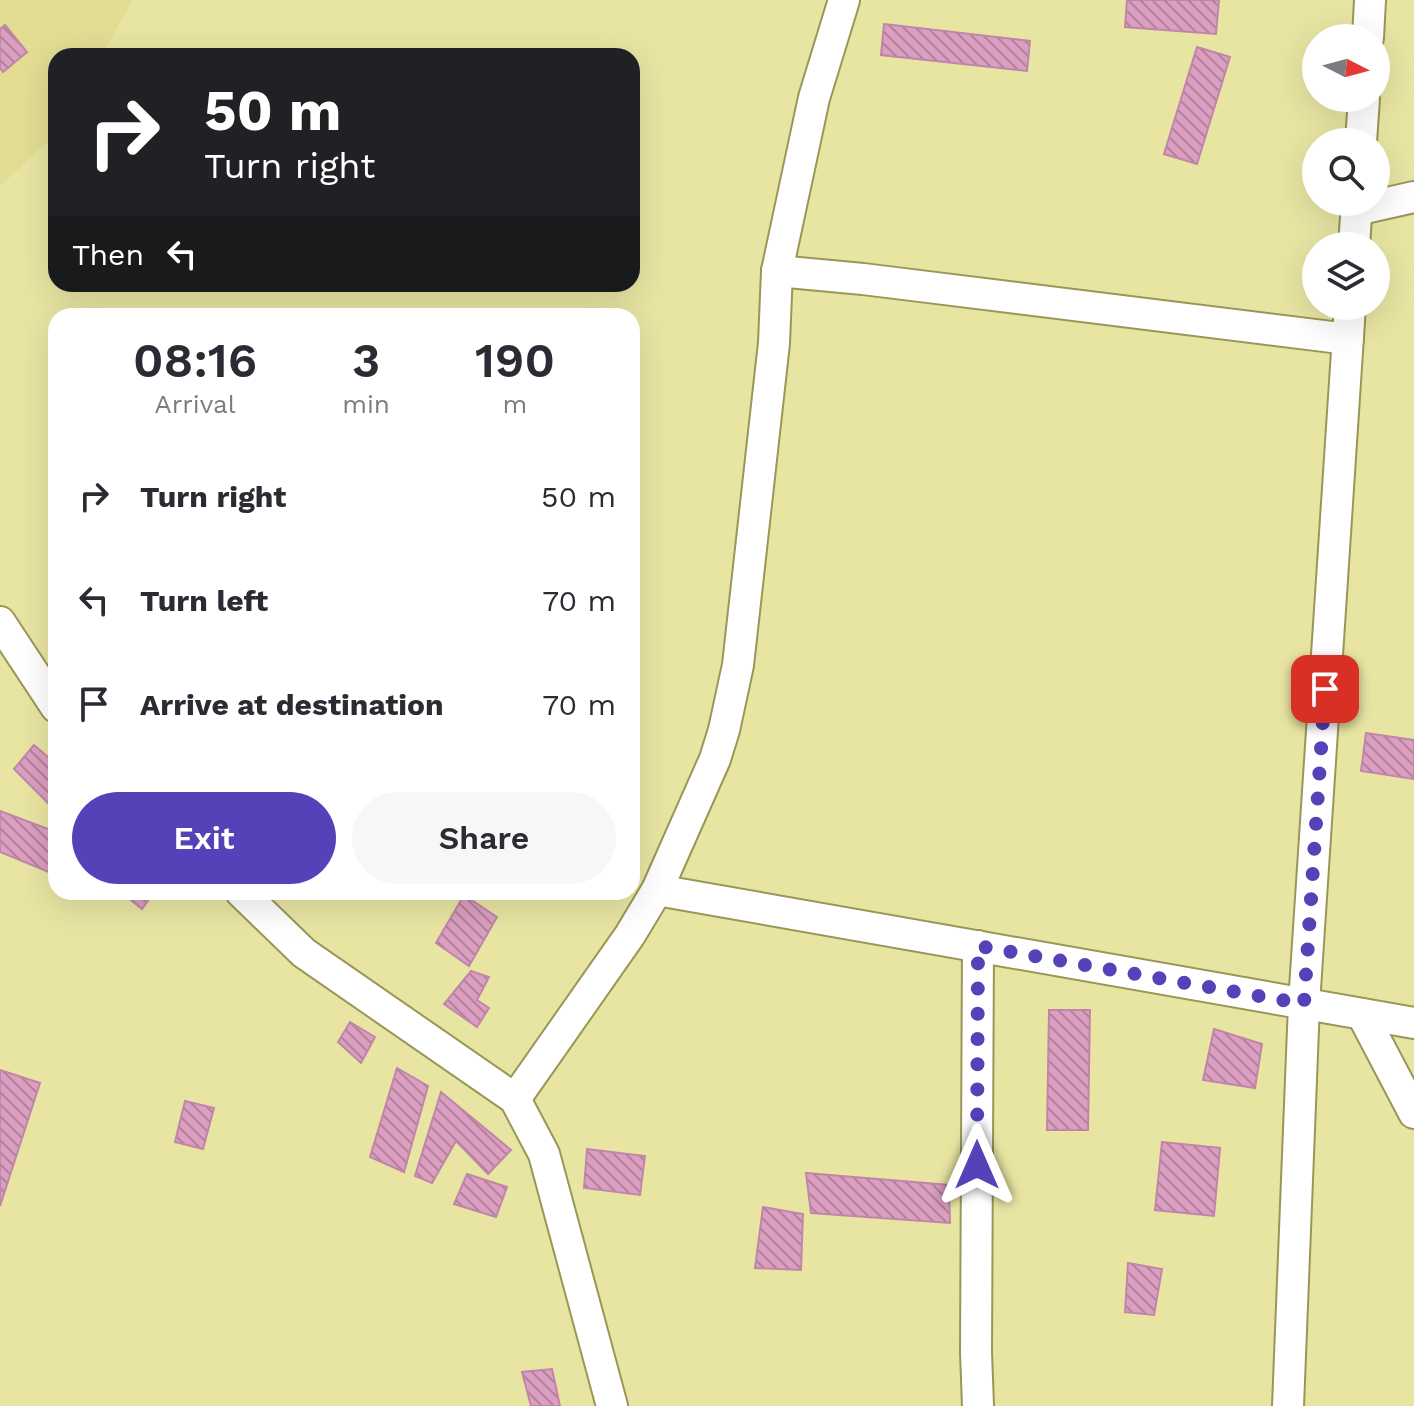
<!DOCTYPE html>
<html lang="en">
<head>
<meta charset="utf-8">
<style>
  body { margin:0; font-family:"Work Sans",sans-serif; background:#f7f7f7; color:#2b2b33; height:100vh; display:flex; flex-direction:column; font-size:30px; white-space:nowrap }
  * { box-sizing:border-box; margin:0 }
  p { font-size:26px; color:#7c7c81 }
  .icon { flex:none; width:44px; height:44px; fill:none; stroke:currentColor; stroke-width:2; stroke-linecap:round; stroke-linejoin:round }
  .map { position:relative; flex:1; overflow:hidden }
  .side { position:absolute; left:48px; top:308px; width:592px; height:592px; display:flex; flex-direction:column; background:#fff; border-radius:24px; box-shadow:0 8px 32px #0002 }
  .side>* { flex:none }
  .top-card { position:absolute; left:48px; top:48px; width:592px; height:244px; border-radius:24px; box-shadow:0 8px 32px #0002; background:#202124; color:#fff; overflow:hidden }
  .needle { width:52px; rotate:96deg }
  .tools { position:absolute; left:1302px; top:24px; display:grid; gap:16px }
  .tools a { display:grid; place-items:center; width:88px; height:88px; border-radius:50%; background:#fff; box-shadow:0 8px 32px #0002; font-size:40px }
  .pin { position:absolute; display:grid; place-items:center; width:68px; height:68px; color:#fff; margin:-34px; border-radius:16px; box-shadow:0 4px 12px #0006 }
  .me { position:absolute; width:88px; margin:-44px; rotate:0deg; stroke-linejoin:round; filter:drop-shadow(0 0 6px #0008) }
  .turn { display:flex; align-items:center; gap:28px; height:168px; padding:0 24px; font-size:36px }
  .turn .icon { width:104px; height:104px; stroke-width:2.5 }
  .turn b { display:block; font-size:56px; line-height:68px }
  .then { display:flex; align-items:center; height:76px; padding:0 24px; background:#0003; gap:16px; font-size:30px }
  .eta { display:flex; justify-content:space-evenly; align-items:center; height:136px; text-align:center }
  .eta b { font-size:48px; font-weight:600; line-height:56px }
  .action { display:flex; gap:16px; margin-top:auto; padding:16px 24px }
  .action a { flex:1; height:92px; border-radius:48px; background:#5641b9; color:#fff; font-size:32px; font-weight:600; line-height:92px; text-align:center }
  .action a+a { background:#f7f7f7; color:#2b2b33 }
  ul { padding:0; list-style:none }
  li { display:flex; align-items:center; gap:24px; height:104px; padding:0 24px }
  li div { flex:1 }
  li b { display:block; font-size:30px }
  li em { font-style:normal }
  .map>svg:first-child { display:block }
</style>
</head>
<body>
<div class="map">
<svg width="1414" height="1406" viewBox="0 0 1414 1406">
  <defs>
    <pattern id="building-back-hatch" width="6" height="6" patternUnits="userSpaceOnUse" patternTransform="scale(2)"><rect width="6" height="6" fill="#dc9fc1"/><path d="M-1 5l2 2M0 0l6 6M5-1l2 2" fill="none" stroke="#b2819b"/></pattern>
  </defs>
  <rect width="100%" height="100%" fill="#e8e5a3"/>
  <polygon fill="#e2dd93" points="0,0 133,0 101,56 56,56 56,134 0,186"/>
  <g fill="url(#building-back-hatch)" stroke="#c186a7" stroke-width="2">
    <polygon points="1127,0 1219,0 1216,34 1125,27"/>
    <polygon points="884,24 1030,41 1027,71 881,55"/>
    <polygon points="5,25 27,52 3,72 0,68 0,29"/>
    <polygon points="1197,47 1230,57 1197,164 1164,154"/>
    <polygon points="1366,733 1414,740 1414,779 1361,771"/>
    <polygon points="34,745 56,764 56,811 14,769"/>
    <polygon points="0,811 56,832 56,875 0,852"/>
    <polygon points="121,892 154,892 142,909"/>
    <polygon points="464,895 497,917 469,966 436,943"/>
    <polygon points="471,971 489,977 477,1000 489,1008 477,1027 444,1004"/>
    <polygon points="1049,1010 1090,1010 1088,1130 1047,1130"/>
    <polygon points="350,1022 375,1037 361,1063 338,1042"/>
    <polygon points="1214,1029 1262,1044 1255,1088 1203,1080"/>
    <polygon points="397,1068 428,1086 404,1172 370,1157"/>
    <polygon points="0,1070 40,1083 0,1206"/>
    <polygon points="441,1092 511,1150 488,1174 456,1141 432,1183 415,1176"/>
    <polygon points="185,1101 214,1108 203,1149 175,1142"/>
    <polygon points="1162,1142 1220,1148 1214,1216 1155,1210"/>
    <polygon points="587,1149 645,1156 640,1195 584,1188"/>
    <polygon points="806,1173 949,1185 950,1223 811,1213"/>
    <polygon points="467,1174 507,1187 496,1217 454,1204"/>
    <polygon points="763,1207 803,1214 801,1270 755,1268"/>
    <polygon points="1128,1263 1162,1269 1154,1315 1125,1312"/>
    <polygon points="552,1369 560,1406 531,1406 522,1372"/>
  </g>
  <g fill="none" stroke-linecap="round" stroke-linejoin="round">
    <g stroke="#9a9657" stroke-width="34">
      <g id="street">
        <polyline points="1368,38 1370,0"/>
        <polyline points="1361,142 1364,98"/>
        <polyline points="1356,210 1414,197"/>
        <polyline points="1354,246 1357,202"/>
        <polyline points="777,271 863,279 1348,339"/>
        <polyline points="0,622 56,707"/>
        <polyline points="657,890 1414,1023"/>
        <polyline points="241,892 304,953 515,1099 544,1154 612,1406"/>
        <polyline points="978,946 976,1352 978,1406"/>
        <polyline points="1362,1014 1414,1113"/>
        <polyline points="515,1099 630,935 657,890 715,759 724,730 738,665 774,343 777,271 814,98 844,0"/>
        <polyline points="1288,1406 1304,1004 1350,306"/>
      </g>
    </g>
    <use href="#street" stroke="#fff" stroke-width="30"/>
  </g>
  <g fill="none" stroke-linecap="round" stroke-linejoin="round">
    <polyline stroke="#5641b9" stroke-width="14" stroke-dasharray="0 25.2" points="977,1165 978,946 1304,1004 1325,689"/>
  </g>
</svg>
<div class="tools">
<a><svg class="needle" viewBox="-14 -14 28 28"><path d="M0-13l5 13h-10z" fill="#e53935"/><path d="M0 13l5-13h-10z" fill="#7c7c81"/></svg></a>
<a><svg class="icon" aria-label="search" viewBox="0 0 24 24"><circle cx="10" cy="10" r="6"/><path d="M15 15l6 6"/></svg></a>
<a><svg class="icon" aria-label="layers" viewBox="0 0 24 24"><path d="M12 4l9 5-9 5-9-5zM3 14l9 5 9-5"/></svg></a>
</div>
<div class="pin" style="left:1325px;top:689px;background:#d93025"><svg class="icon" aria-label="arrive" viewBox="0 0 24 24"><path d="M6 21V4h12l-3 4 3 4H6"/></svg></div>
<svg class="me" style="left:977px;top:1165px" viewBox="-20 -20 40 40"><path d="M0-17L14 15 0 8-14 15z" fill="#5641b9" stroke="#fff" stroke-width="4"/></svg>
<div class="top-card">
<div class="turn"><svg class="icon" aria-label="right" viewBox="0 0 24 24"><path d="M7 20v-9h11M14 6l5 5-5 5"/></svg><div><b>50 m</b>Turn right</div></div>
<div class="then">Then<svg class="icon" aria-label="left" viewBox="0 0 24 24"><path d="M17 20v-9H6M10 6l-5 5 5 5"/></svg></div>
</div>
<section class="side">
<div class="eta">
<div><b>08:16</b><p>Arrival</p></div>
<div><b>3</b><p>min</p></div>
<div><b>190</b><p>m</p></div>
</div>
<ul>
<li><svg class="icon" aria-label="right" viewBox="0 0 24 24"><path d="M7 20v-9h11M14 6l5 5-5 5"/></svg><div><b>Turn right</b></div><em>50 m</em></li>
<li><svg class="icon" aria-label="left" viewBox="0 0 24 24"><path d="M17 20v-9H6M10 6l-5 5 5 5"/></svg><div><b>Turn left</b></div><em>70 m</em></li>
<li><svg class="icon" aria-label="arrive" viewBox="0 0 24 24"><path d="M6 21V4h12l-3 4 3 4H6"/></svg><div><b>Arrive at destination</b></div><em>70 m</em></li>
</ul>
<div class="action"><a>Exit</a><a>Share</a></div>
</section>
</div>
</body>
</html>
